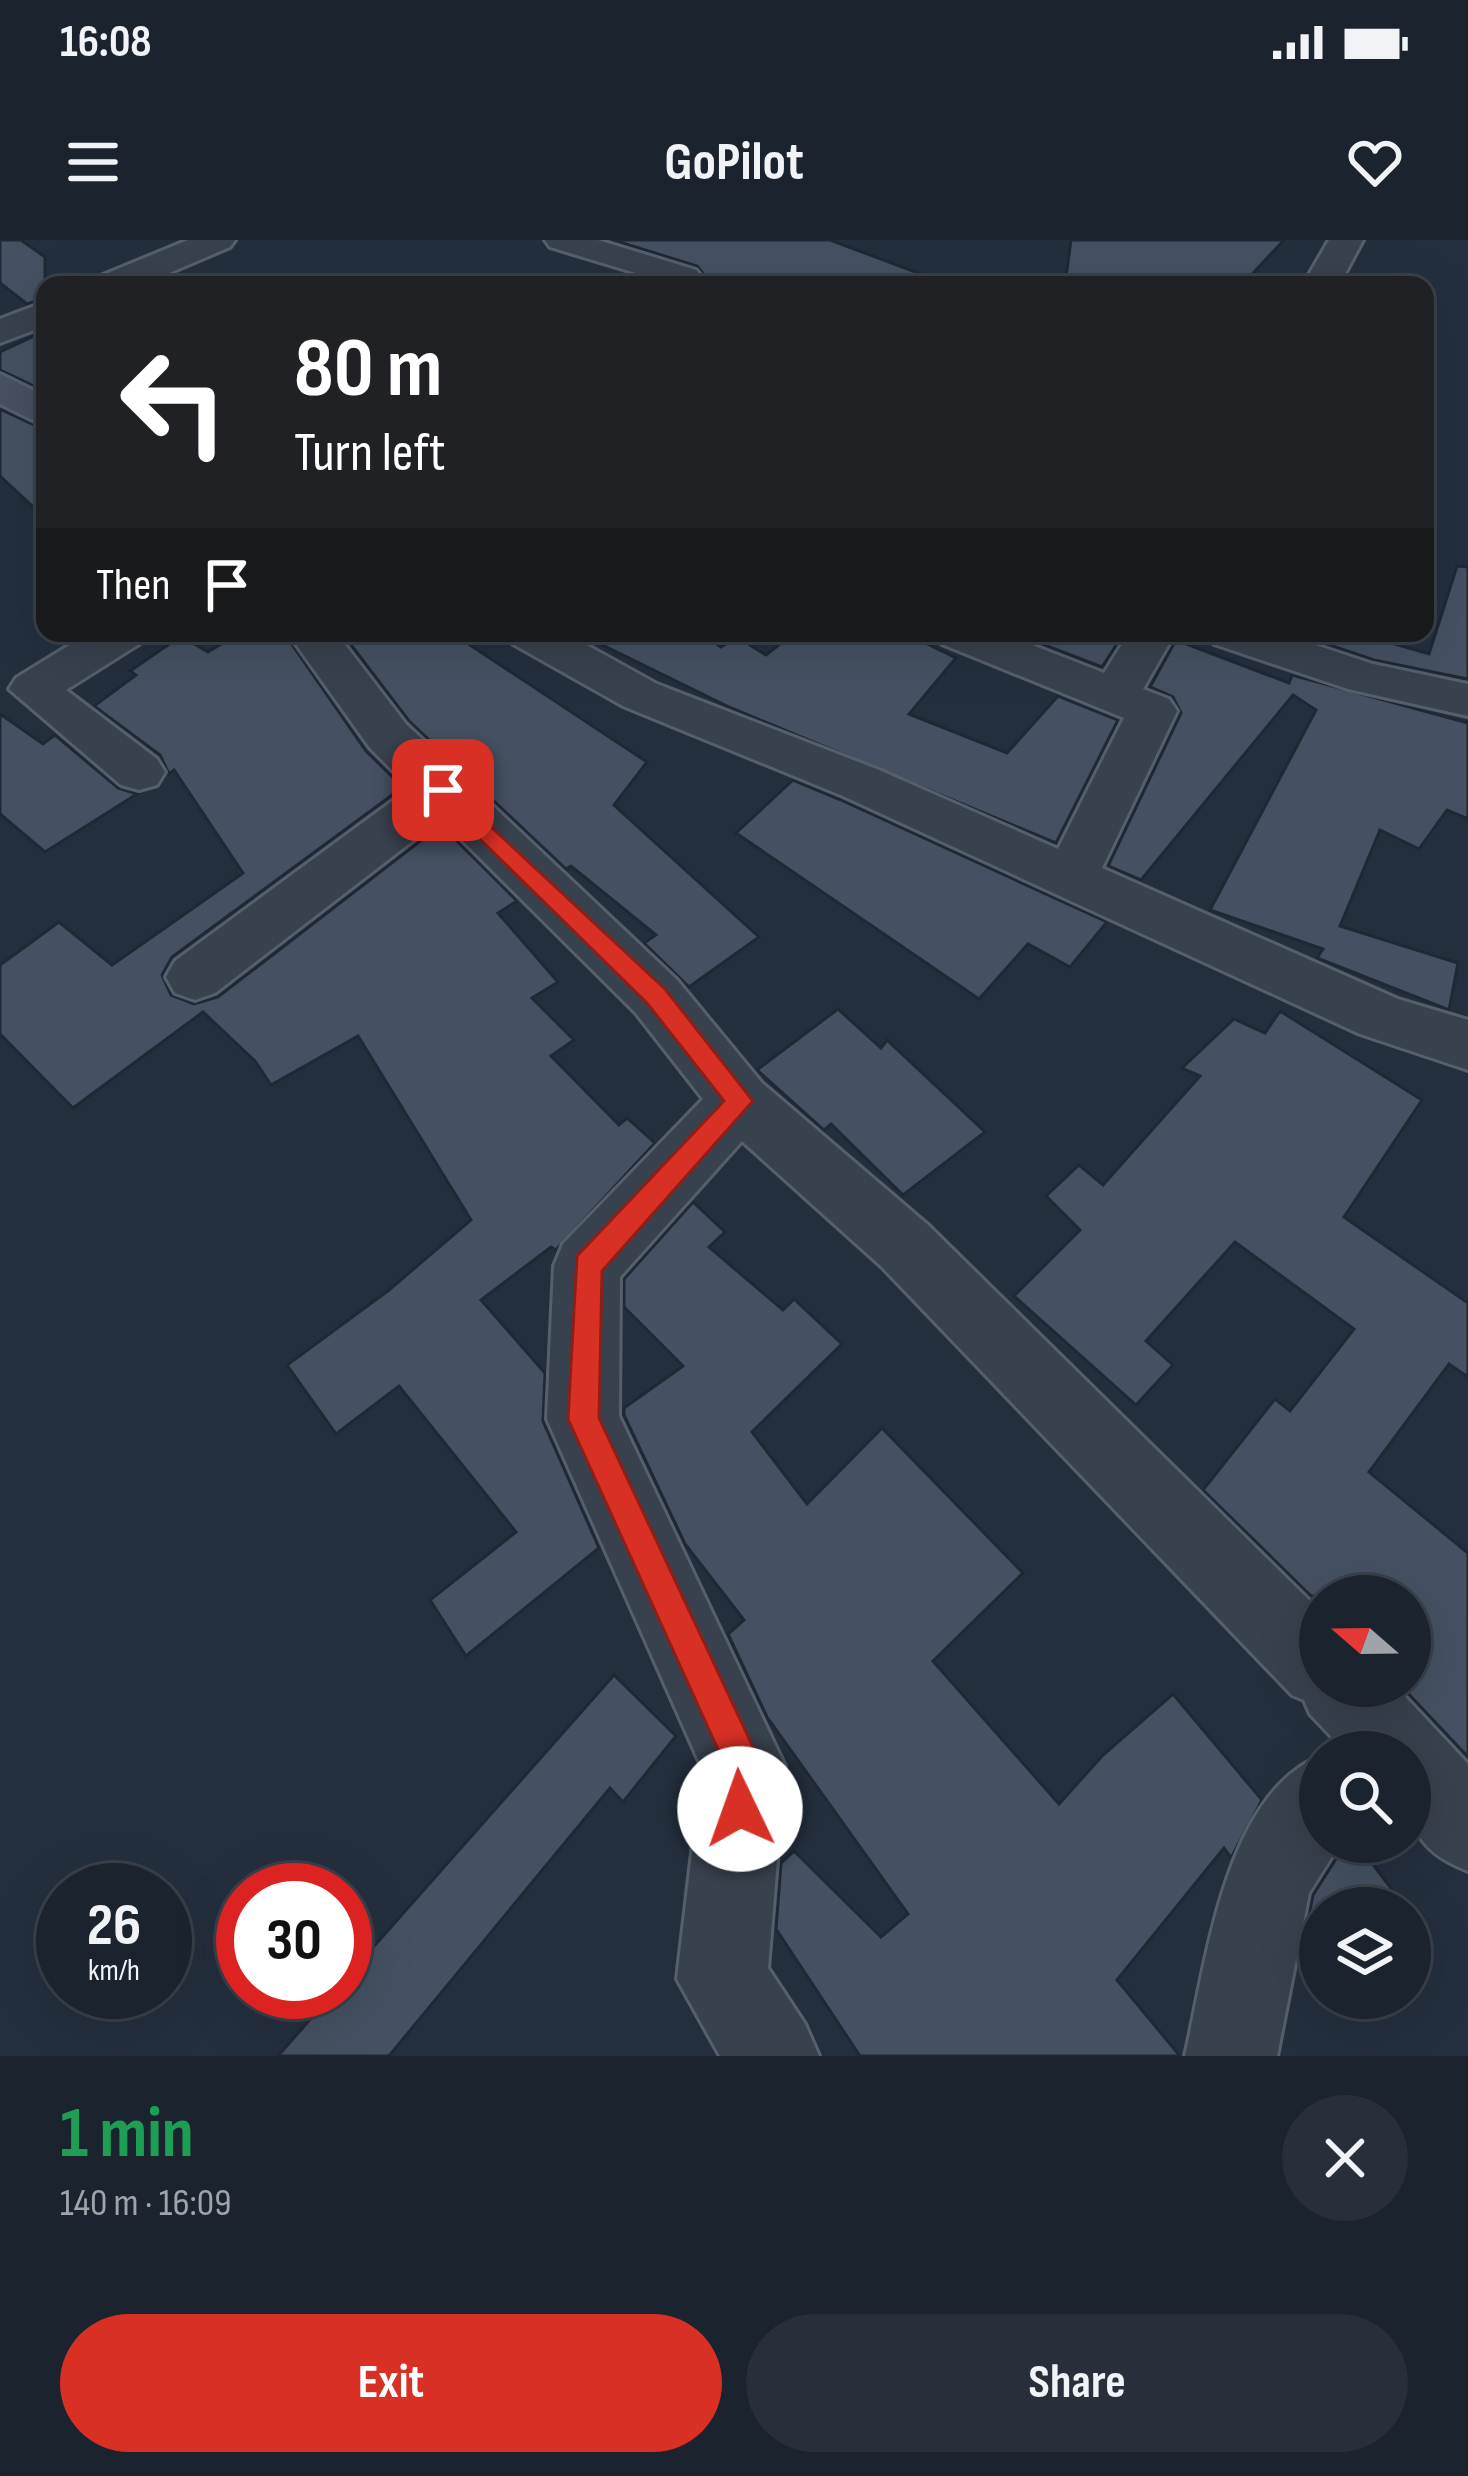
<!DOCTYPE html>
<html lang="en">
<head>
<meta charset="utf-8">
<style>
  body { margin:0; font-family:"Sofia Sans Condensed",sans-serif; background:#282f3a; color:#f1f3f6; height:100vh; display:flex; flex-direction:column; font-size:45px; white-space:nowrap }
  * { box-sizing:border-box; margin:0 }
  p { font-size:39px; color:#a0a4aa }
  .icon { flex:none; width:66px; height:66px; fill:none; stroke:currentColor; stroke-width:2; stroke-linecap:round; stroke-linejoin:round }
  .map { position:relative; height:1816px; overflow:hidden }
  .panel { display:flex; flex-direction:column; background:#1b232e; flex:1 }
  .panel>* { flex:none }
  .guide { position:absolute; left:36px; top:36px; width:1398px; height:366px; border-radius:24px; box-shadow:0 12px 48px #0002,0 0 0 3px #39404a; background:#202124; color:#fff; overflow:hidden }
  .needle { width:78px; rotate:290deg }
  .controls { position:absolute; left:1299px; top:1335px; display:grid; gap:24px }
  .controls a { display:grid; place-items:center; width:132px; height:132px; border-radius:50%; background:#1b232e; box-shadow:0 12px 48px #0002,0 0 0 3px #39404a; font-size:60px }
  .speed { position:absolute; left:36px; top:1623px; display:flex; gap:24px; font-size:60px; font-weight:700; text-align:center }
  .speed>* { display:grid; place-content:center; width:156px; height:156px; border-radius:50%; background:#1b232e; box-shadow:0 12px 48px #0002,0 0 0 3px #39404a; line-height:1 }
  .speed small { font-size:30px; font-weight:400 }
  .speed .limit { border:18px solid #d22; background:#fff; color:#111 }
  .pin { position:absolute; display:grid; place-items:center; width:102px; height:102px; color:#fff; margin:-51px; border-radius:24px; box-shadow:0 6px 18px #0006 }
  .me { position:absolute; width:132px; margin:-66px; rotate:357deg; stroke-linejoin:round; filter:drop-shadow(0 0 9px #0008) }
  .turn { display:flex; align-items:center; gap:42px; height:252px; padding:0 60px; font-size:54px }
  .turn .icon { width:156px; height:156px; stroke-width:2.5 }
  .turn b { display:block; font-size:84px; line-height:102px }
  .then { display:flex; align-items:center; height:114px; padding:0 60px; background:#0003; gap:24px; font-size:45px }
  .round { display:grid; place-items:center; flex:none; width:126px; height:126px; border-radius:63px; background:#282f3a }
  .summary { display:flex; align-items:center; justify-content:space-between; height:204px; padding:0 60px }
  h1 { font-size:72px; font-weight:700; line-height:90px; color:#1e9e55 }
  .button { display:flex; gap:24px; margin-top:auto; padding:24px 60px }
  .button a { flex:1; height:138px; border-radius:72px; background:#d93025; color:#fff; font-size:48px; font-weight:700; line-height:138px; text-align:center }
  .button a+a { background:#282f3a; color:#f1f3f6 }
  .status { display:flex; justify-content:space-between; align-items:center; height:84px; padding:0 60px; background:#1b232e; direction:ltr }
  .status svg { height:33px; fill:currentColor }
  header { display:flex; justify-content:space-between; align-items:center; height:156px; padding:0 60px; background:#1b232e; font-size:54px; font-weight:700 }
  .map>svg:first-child { display:block }
</style>
</head>
<body>
<div class="status"><b>16:08</b><svg viewBox="0 0 49 12"><path d="M0 12V9h3v3zM5 12V6h3v6zM10 12V3h3v9zM15 12V0h3v12zM26 1h20v11H26zM47 4h2v5h-2z"/></svg></div>
<header><svg class="icon" aria-label="menu" viewBox="0 0 24 24"><path d="M4 6h16M4 12h16M4 18h16"/></svg>GoPilot<svg class="icon" aria-label="heart" viewBox="0 0 24 24"><path d="M12 20l-8-8c-3-5 5-10 8-4 3-6 11-1 8 4z"/></svg></header>
<div class="map">
<svg width="1468" height="1816" viewBox="0 0 1468 1816">
  <rect width="100%" height="100%" fill="#242f3e"/>
  <g fill="#455162" stroke="#1f2835" stroke-width="3">
    <polygon points="0,0 21,0 45,17 45,58 27,64 0,43"/>
    <polygon points="613,0 830,0 937,40 937,45 701,45 706,37 697,26"/>
    <polygon points="1071,0 1284,0 1242,45 1065,45"/>
    <polygon points="45,91 45,151 0,130 0,112"/>
    <polygon points="0,169 45,190 45,278 0,236"/>
    <polygon points="1457,326 1468,327 1468,439 1374,420 1306,397 1357,393 1429,414"/>
    <polygon points="239,393 284,393 366,511 403,547 172,717 162,735 171,755 194,764 218,757 441,585 517,661 498,673 558,742 532,758 574,800 551,816 619,885 627,878 655,903 556,1010 551,1007 481,1060 545,1133 543,1181 599,1308 466,1416 430,1360 516,1292 399,1146 336,1194 287,1125 389,1050 471,980 358,796 271,845 255,821 203,772 73,868 0,794 0,725 59,682 112,725 243,633 174,530 169,534 160,515 94,466 136,435 130,431 181,396 208,412"/>
    <polygon points="342,393 452,393 647,522 614,565 759,697 689,747 644,703 656,695 571,626 566,629 409,481"/>
    <polygon points="578,393 700,393 721,407 737,397 766,415 794,393 905,393 956,418 909,474 1007,513 1058,456 1118,480 1056,603 729,467"/>
    <polygon points="1013,393 1124,393 1102,427"/>
    <polygon points="1176,400 1289,443 1292,435 1468,483 1468,579 1447,570 1419,609 1380,590 1340,686 1458,723 1449,770 1317,718 1323,709 1210,670 1316,470 1293,455 1141,640 1108,626 1181,473 1173,457 1150,447"/>
    <polygon points="0,474 43,504 55,495 118,548 137,554 45,612 0,574"/>
    <polygon points="793,540 841,560 1107,682 1070,727 1028,704 979,759 736,593"/>
    <polygon points="838,769 881,808 887,800 985,892 903,955 831,884 824,890 757,830"/>
    <polygon points="1280,771 1422,860 1344,977 1468,1063 1468,1137 1449,1124 1369,1232 1468,1313 1468,1517 1401,1446 1410,1446 1410,1356 1311,1356 1203,1250 1275,1159 1290,1171 1354,1089 1235,1002 1146,1101 1173,1125 1136,1165 1014,1056 1080,990 1046,956 1079,925 1103,945 1200,836 1182,828 1234,779 1265,793"/>
    <polygon points="693,962 725,992 709,1007 783,1070 794,1059 842,1104 752,1192 807,1264 882,1188 1023,1333 933,1421 1059,1564 1103,1515 1173,1454 1262,1560 1231,1618 1224,1608 1117,1740 1180,1816 860,1816 776,1689 781,1623 794,1611 881,1697 908,1674 767,1477 728,1394 744,1380 685,1304 624,1175 624,1168 683,1126 624,1067 624,1039"/>
    <polygon points="614,1435 676,1496 623,1562 610,1548 389,1816 278,1816 334,1752 345,1752 345,1739"/>
    <polygon points="1356,1602 1406,1668 1320,1668 1320,1743 1301,1717 1313,1655 1336,1619"/>
  </g>
  <g fill="none" stroke-linecap="round" stroke-linejoin="round">
    <g stroke="#565f6c" stroke-width="6">
      <g id="street">
        <polygon points="188,0 235,0 230,7 141,45 93,45 98,37"/>
        <polygon points="545,0 598,0 696,30 702,37 696,44 672,44 550,7"/>
        <polygon points="1329,0 1363,0 1339,45 1303,45"/>
        <polygon points="45,62 45,86 0,103 0,79"/>
        <polygon points="89,393 146,393 139,404 66,450 157,519 165,532 157,545 139,550 121,545 9,449 16,438"/>
        <path d="M 288,393 L 336,393 L 406,484 L 677,740 L 762,843 L 928,985 L 1320,1371 L 1320,1446 L 1395,1446 L 1468,1524 L 1468,1631 C 1403,1605 1410,1574 1410,1512 L 1346,1512 L 1310,1474 L 1304,1460 L 1292,1455 L 882,1027 L 742,901 L 620,1037 L 619,1176 L 785,1526 L 768,1728 L 805,1784 L 819,1816 L 720,1816 L 677,1739 L 702,1528 L 547,1179 L 554,1026 L 563,1004 L 703,859 L 635,772 L 441,579 L 215,753 L 195,760 L 175,753 L 166,737 L 175,721 L 410,548 L 370,508 Z"/>
        <polygon points="506,393 565,393 657,444 879,530 1058,609 1124,478 942,404 935,393 1001,393 1104,433 1129,393 1175,393 1143,449 1169,459 1177,471 1102,628 1398,759 1468,780 1468,830 1360,794 843,556 623,466 513,404"/>
        <polygon points="1207,393 1279,393 1373,424 1468,444 1468,476 1348,449 1214,404"/>
        <path d="M 1320,1516 L 1320,1602 L 1341,1602 L 1309,1653 L 1277,1816 L 1185,1816 C 1206,1725 1224,1556 1320,1516 Z"/>
      </g>
    </g>
    <g stroke="#565f6c" stroke-width="6">
      <polygon id="secondary" points="0,134 45,156 45,186 0,164"/>
    </g>
    <use href="#street" fill="#38414e" fill-rule="evenodd"/>
    <use href="#secondary" fill="#465061" fill-rule="evenodd"/>
  </g>
  <polygon fill="#d93025" stroke="#8d1f18" stroke-width="3" points="443,542 665,749 753,861 602,1031 599,1178 762,1526 752,1582 740,1587 727,1582 721,1569 726,1527 568,1179 577,1016 724,861 647,763 435,555 432,550"/>
</svg>
<div class="controls">
<a><svg class="needle" viewBox="-14 -14 28 28"><path d="M0-13l5 13h-10z" fill="#e53935"/><path d="M0 13l5-13h-10z" fill="#a0a4aa"/></svg></a>
<a><svg class="icon" aria-label="search" viewBox="0 0 24 24"><circle cx="10" cy="10" r="6"/><path d="M15 15l6 6"/></svg></a>
<a><svg class="icon" aria-label="layers" viewBox="0 0 24 24"><path d="M12 4l9 5-9 5-9-5zM3 14l9 5 9-5"/></svg></a>
</div>
<div class="speed"><div>26<small>km/h</small></div><div class="limit">30</div></div>
<div class="pin" style="left:443px;top:550px;background:#d93025"><svg class="icon" aria-label="arrive" viewBox="0 0 24 24"><path d="M6 21V4h12l-3 4 3 4H6"/></svg></div>
<svg class="me" style="left:740px;top:1569px" viewBox="-20 -20 40 40"><circle r="19" fill="#fff"/><path d="M0-13L10 11 0 6-10 11z" fill="#d93025"/></svg>
<div class="guide">
<div class="turn"><svg class="icon" aria-label="left" viewBox="0 0 24 24"><path d="M17 20v-9H6M10 6l-5 5 5 5"/></svg><div><b>80 m</b>Turn left</div></div>
<div class="then">Then<svg class="icon" aria-label="arrive" viewBox="0 0 24 24"><path d="M6 21V4h12l-3 4 3 4H6"/></svg></div>
</div>
</div>
<section class="panel">
<div class="summary"><div><h1>1 min</h1><p>140 m · 16:09</p></div><a class="round"><svg class="icon" aria-label="close" viewBox="0 0 24 24"><path d="M6 6l12 12M18 6L6 18"/></svg></a></div>
<div class="button"><a>Exit</a><a>Share</a></div>
</section>
</body>
</html>
